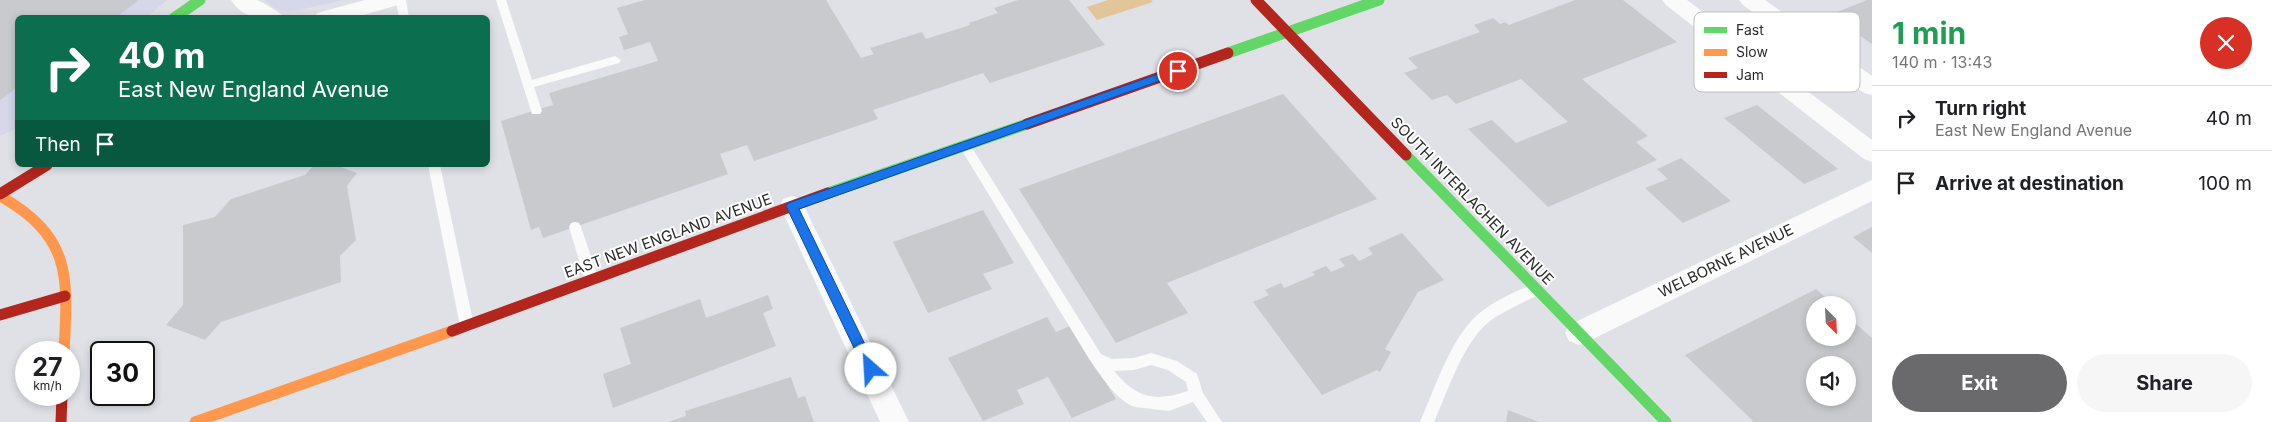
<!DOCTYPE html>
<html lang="en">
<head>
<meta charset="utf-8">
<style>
  body { margin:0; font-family:Inter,sans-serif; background:#f6f6f6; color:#202124; height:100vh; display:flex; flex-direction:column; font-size:19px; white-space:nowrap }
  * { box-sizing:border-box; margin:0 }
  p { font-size:16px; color:#757577 }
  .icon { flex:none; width:28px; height:28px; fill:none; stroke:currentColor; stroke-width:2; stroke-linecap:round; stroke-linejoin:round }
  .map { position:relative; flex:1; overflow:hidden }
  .sheet { display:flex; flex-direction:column; background:#fff; width:400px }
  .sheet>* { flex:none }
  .top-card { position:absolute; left:15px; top:15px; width:475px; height:152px; border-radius:8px; box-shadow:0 2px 8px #0003; background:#0b6e4f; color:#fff; overflow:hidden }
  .needle { width:32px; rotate:156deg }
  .buttons { position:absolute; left:1806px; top:296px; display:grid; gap:10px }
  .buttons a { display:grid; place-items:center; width:50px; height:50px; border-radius:50%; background:#fff; box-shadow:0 2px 8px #0003; font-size:25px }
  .speed { position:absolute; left:15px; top:341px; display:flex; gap:10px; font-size:25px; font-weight:700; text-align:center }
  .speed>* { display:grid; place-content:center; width:65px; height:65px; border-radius:50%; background:#fff; box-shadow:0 2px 8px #0003; line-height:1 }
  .speed small { font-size:12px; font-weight:400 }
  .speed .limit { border:2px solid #111; border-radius:8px; background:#fff; color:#111 }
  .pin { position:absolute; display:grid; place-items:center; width:42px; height:42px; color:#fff; margin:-21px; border:2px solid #fff; border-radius:50%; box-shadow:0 1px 5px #0007 }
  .me { position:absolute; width:55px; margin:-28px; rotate:334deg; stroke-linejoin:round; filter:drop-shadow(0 0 4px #0008) }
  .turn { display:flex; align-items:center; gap:18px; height:105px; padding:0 20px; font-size:22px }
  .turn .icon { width:65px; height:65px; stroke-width:2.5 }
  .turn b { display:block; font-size:35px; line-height:42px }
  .then { display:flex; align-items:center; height:48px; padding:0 20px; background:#0003; gap:10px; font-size:19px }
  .round { display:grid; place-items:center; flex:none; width:52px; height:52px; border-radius:26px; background:#f6f6f6 }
  .summary { display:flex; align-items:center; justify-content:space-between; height:85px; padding:0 20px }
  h1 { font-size:30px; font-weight:700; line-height:38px; color:#1e9e55 }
  .cta { display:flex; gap:10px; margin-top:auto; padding:10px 20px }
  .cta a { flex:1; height:58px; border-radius:30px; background:#6a6a6c; color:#fff; font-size:20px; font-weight:700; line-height:58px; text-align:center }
  .cta a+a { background:#f6f6f6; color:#202124 }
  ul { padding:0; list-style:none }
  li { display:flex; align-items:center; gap:15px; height:65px; padding:0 20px; border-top:1px solid #e0e0e0 }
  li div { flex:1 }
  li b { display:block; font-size:19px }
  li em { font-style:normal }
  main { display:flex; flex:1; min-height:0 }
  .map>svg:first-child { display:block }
</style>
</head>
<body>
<main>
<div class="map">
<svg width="1872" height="422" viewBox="0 0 1872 422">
  <rect width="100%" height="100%" fill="#e0e1e7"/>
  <g fill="#d6d7e9">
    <polygon points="0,0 167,0 147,17 18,18 17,128 0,136"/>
    <polygon points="264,0 343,0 304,9 287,11 274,8"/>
  </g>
  <polygon fill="#e2c69a" points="1108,0 1151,0 1153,2 1097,20 1087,7"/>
  <g fill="#c9cace" fill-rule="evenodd">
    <polygon points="0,0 139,0 115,18 18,18 18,87 0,100"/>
    <polygon points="645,0 826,0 861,58 874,54 870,48 922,32 926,39 970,25 969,23 998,13 994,8 1018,0 1069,0 1105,45 990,83 983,73 873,110 878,119 754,161 747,145 720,154 728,174 543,238 539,227 531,230 501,121 553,105 549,93 658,61 650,42 624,50 619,37 628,34 617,8"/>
    <polygon points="1575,0 1623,0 1677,42 1582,79 1648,136 1636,142 1657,160 1548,207 1468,129 1492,120 1516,143 1568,122 1521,79 1456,104 1447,95 1432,100 1404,73 1418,68 1408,58 1480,32 1474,25 1493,18 1500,24 1505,22 1509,25"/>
    <polygon points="1867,0 1872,0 1872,44 1830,15"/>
    <polygon points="1283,94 1377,199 1167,283 1188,313 1116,343 1019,189"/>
    <polygon points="1757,105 1838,169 1804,184 1724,118"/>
    <polygon points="1681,158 1731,201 1683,223 1645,188 1668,179 1657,169"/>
    <polygon points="314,165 335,165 357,173 347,186 356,240 340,256 341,282 221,322 205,340 166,325 183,305 183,225 215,217 231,199 305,175"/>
    <polygon points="983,210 1014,263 983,274 992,289 928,313 893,242"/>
    <polygon points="1872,227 1872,253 1853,237"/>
    <polygon points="1402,233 1444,280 1418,292 1385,349 1391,352 1380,372 1377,370 1322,395 1253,302 1269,295 1265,290 1281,283 1284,288 1315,275 1312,272 1326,266 1331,272 1345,266 1339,259 1353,254 1359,261 1373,254 1368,248"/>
    <path d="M 1816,289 L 1834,305 L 1815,305 L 1815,338 L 1848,338 L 1848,317 L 1872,338 L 1872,422 L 1754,422 L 1685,355 ZM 1815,365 L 1848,365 L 1848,398 L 1815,398 Z"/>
    <polygon points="768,295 773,309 763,313 776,346 613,408 603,374 631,364 620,328 700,299 706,318"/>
    <polygon points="1047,317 1056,332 1070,326 1116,399 1072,418 1048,377 1017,390 1024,404 983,421 948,358"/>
    <polygon points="791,377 798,398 805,396 814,422 668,422 686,416 685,411"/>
    <polygon points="1508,410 1539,422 1506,422"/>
  </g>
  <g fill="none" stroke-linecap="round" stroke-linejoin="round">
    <g fill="#fafafb" fill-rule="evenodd">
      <polygon points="396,0 406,0 409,18 399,18"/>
      <polygon points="496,0 506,0 532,80 615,56 621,60 619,63 534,87 542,111 540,114 532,114"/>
      <path d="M 965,141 L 969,143 L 1101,354 L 1112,359 L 1134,358 L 1151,353 L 1177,361 L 1197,374 L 1203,393 L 1222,422 L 1207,422 L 1193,402 L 1169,411 L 1135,407 C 1117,401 1102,377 1091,362 L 961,149 L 959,146 L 961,143 ZM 1151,365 L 1168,370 L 1186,382 L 1188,391 C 1155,402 1137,399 1114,371 L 1134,370 Z"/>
      <polygon points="428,165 440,165 474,326 472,330 467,332 462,330 460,326"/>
      <polygon points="575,222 579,223 581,227 599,280 597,284 592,286 587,284 585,280 569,227 571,223"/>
      <path d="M 1537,283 L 1542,285 L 1544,289 L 1542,293 C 1525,302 1506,309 1490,321 C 1463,342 1448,391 1434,422 L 1420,422 C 1434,390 1449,344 1473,319 C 1489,303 1516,291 1537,283 Z"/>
    </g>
    <g fill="#fafafb" fill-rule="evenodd">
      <path d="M 231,0 C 239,0 250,0 257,0 C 262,2 283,14 285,18 C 264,18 244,21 231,0 Z"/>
      <polygon points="365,0 402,0 398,5 353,18 315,18 317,13"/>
      <polygon points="1662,0 1687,0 1872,140 1872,162 1864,159 1666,5"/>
      <polygon points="1739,0 1765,0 1872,76 1872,95 1864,93 1743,5"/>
      <polygon points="1872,180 1872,201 1589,341 1579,345 1569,341 1565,333 1569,325"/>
      <polygon points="792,196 801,199 804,206 909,422 880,422 780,206 783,199"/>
    </g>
    <g stroke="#63d668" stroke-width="11">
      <polyline points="174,18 200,0"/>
      <polyline points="1228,53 1379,0"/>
      <polyline points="1406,155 1666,422"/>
      <polyline points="828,193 1027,124"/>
    </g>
    <g stroke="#ff974d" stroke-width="11">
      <path d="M 0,196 C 72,237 68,276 64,352"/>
      <polyline points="195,422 452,331"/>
    </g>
    <g stroke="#b3261e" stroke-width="11">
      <polyline points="1256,0 1406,155"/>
      <polyline points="1027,124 1228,53"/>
      <polyline points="0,194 47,165"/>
      <polyline points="0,315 65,296"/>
      <polyline points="452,331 828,193"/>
      <polyline points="61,422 62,395"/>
    </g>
  </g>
  <polygon fill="#1a73e8" stroke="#114b97" points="1178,67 1182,68 1182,73 799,209 877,369 875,373 871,374 866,373 786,206 788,203"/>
  <g text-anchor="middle" stroke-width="4" stroke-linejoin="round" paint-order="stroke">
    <g font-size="15" fill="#2a2a2a" stroke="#fff">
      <text transform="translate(1472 201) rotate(46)" y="5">SOUTH INTERLACHEN AVENUE</text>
      <text transform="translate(668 236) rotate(-20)" y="5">EAST NEW ENGLAND AVENUE</text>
      <text transform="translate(1726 261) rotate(-26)" y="5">WELBORNE AVENUE</text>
    </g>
  </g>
  <rect x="1694" y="12" width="166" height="80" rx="8" fill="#fff" stroke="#bfbfbf" stroke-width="1"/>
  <rect x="1704" y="27" width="23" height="6" fill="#63d668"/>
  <rect x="1704" y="49" width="23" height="7" fill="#ff974d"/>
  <rect x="1704" y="72" width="23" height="6" fill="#b3261e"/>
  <g font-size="14" fill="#2a2a2a">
    <text x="1736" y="35">Fast</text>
    <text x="1736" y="57">Slow</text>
    <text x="1736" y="80">Jam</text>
  </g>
</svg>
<div class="buttons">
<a><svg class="needle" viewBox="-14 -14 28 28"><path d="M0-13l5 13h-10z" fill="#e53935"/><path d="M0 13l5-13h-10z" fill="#757577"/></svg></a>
<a><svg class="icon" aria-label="sound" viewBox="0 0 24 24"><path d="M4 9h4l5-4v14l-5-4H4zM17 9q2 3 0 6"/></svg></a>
</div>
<div class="speed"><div>27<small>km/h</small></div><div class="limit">30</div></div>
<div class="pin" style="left:1178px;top:71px;background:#d93025"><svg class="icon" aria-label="arrive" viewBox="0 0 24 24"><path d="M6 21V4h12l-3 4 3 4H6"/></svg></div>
<svg class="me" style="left:871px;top:369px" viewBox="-20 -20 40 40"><circle r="19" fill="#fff"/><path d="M0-13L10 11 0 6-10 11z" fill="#1a73e8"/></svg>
<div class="top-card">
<div class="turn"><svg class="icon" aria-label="right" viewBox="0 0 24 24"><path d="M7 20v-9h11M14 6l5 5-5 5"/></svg><div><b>40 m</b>East New England Avenue</div></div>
<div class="then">Then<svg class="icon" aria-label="arrive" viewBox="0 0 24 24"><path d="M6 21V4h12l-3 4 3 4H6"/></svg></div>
</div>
</div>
<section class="sheet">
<div class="summary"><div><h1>1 min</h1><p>140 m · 13:43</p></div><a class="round" style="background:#d93025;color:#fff"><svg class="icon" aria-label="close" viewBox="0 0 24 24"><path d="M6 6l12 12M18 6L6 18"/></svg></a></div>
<ul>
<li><svg class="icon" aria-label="right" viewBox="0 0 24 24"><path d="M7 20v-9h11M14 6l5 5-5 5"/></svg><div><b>Turn right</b><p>East New England Avenue</p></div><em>40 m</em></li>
<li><svg class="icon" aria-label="arrive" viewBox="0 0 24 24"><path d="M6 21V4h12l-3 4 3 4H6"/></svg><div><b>Arrive at destination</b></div><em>100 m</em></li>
</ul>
<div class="cta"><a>Exit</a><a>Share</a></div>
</section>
</main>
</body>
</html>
